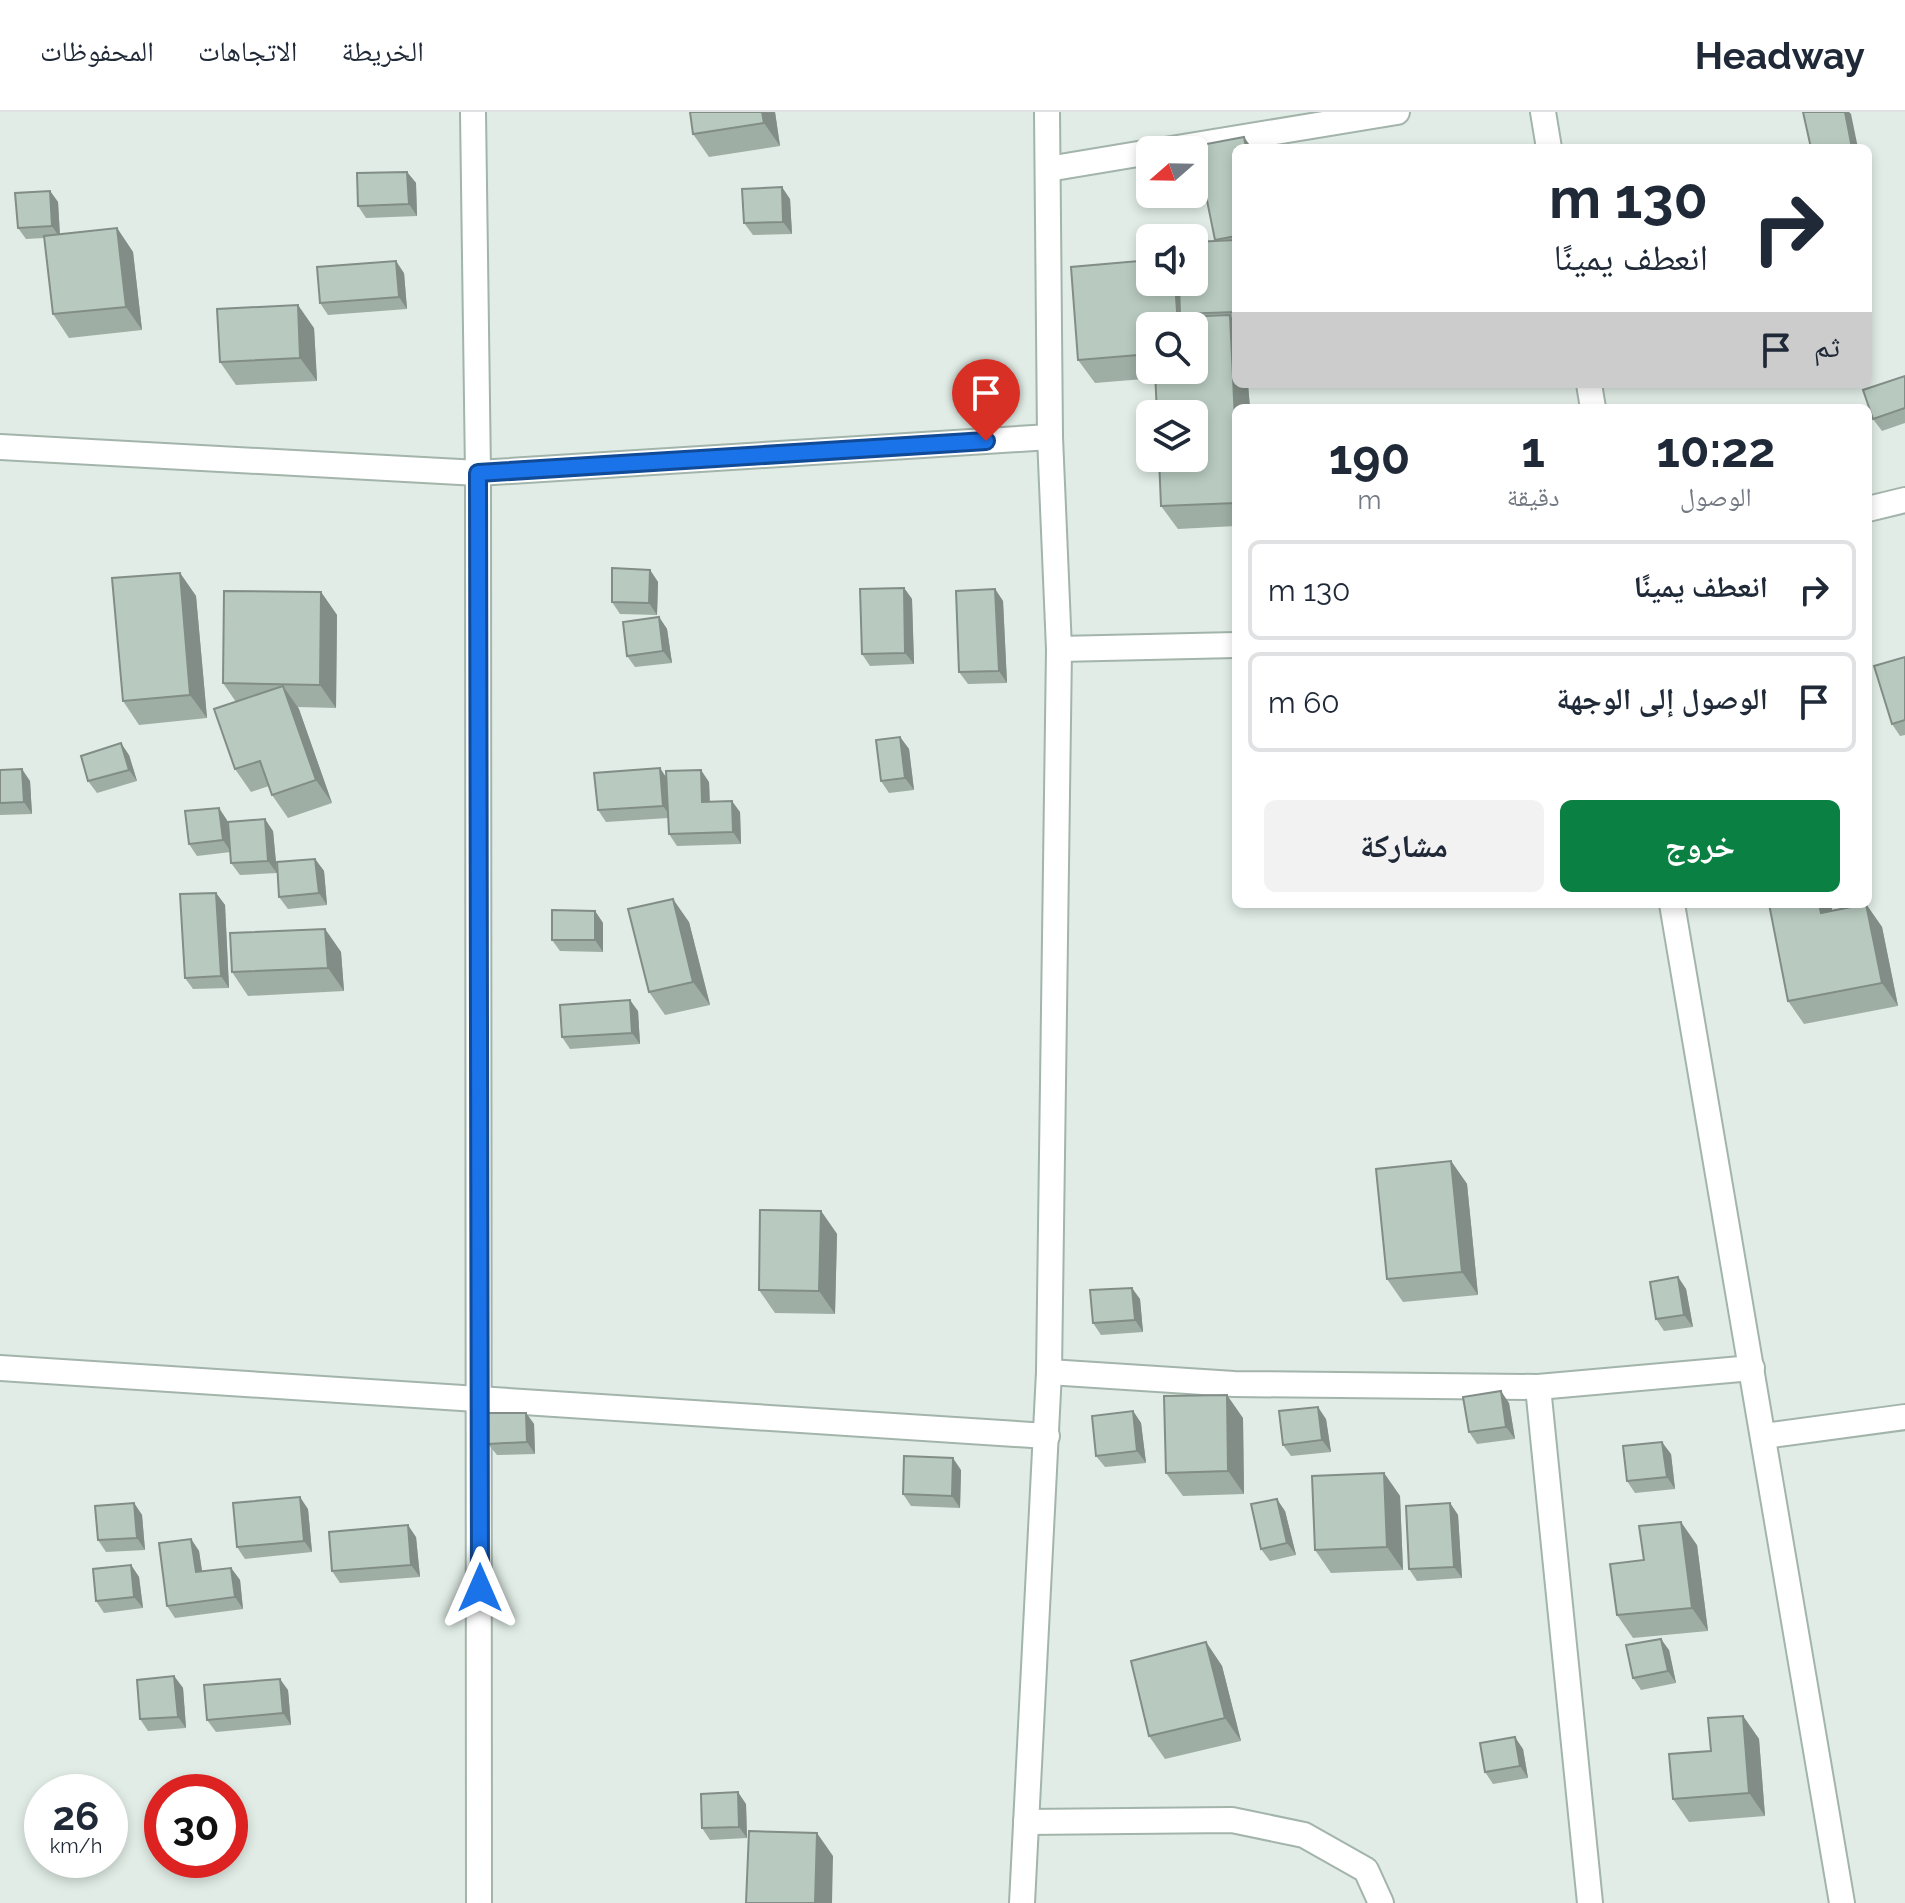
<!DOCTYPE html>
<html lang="ar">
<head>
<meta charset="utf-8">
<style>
  body { margin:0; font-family:Raleway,"Noto Naskh Arabic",sans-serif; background:#f2f2f3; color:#1f2937; direction:rtl; height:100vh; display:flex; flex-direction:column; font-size:30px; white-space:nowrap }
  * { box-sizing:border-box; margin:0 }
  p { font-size:26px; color:#747a83 }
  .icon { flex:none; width:44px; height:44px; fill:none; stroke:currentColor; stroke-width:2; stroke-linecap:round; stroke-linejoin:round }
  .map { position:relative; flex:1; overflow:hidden; direction:ltr }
  .side { position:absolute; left:1232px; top:292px; width:640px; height:504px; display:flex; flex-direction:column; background:#fff; border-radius:12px; box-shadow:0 4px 12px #0003; direction:rtl }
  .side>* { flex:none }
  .banner { position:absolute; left:1232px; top:32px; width:640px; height:244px; border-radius:12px; box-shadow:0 4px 12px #0003; direction:rtl; background:#fff; color:#1f2937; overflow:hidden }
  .needle { width:52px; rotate:250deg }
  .tools { position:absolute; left:1136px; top:24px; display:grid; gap:16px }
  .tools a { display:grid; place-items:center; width:72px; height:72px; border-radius:12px; background:#fff; box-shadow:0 4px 12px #0003; font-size:40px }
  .speed { position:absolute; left:24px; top:1662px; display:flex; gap:16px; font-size:40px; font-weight:700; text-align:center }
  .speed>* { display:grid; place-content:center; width:104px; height:104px; border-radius:50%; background:#fff; box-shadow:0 4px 12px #0003; line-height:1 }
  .speed small { font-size:20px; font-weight:400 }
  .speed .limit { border:12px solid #d22; background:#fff; color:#111 }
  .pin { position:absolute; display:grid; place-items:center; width:68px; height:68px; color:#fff; margin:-82px -34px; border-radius:50% 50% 50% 0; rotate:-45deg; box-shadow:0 0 8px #0007 }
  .pin .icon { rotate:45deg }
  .me { position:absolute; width:88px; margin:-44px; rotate:0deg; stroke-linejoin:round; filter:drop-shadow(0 0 6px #0008) }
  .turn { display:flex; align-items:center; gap:28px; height:168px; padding:0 32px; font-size:36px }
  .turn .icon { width:104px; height:104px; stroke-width:2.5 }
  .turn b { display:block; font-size:56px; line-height:68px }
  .then { display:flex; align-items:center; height:76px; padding:0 32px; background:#0003; gap:16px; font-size:30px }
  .eta { display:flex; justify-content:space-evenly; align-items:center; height:136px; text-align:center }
  .eta b { font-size:48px; font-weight:700; line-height:56px }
  .primary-button { display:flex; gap:16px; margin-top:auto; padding:16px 32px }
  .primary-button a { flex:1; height:92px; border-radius:12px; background:#0b8043; color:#fff; font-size:32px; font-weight:700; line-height:92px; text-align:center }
  .primary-button a+a { background:#f2f2f3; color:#1f2937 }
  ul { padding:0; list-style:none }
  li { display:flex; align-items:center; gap:24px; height:100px; margin:0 16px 12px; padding:0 16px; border:4px solid #e0e1e3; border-radius:12px }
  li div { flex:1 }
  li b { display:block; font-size:30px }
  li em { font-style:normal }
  header { display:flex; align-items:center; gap:48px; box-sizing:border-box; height:112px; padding:0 40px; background:#fff; border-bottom:2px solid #e0e1e3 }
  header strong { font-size:38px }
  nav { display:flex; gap:44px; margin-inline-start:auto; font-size:28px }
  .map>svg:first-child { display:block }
</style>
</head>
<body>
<header>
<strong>Headway</strong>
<nav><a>الخريطة</a><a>الاتجاهات</a><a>المحفوظات</a></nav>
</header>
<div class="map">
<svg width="1905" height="1791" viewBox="0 0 1905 1791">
  <rect width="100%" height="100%" fill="#e0ece5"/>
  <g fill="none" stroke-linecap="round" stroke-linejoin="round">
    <g stroke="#a3b4ab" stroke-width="28">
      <g id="minor">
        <polyline points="473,0 478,361 479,1791"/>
        <polyline points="1543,0 1549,36"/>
        <polyline points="1165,38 1397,0"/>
        <polyline points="1048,57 1150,40"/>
        <polyline points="1589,272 1593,296"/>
        <polyline points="0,335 478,361 1050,325"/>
        <polyline points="1868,397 1905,388"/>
        <polyline points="1059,537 1236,533"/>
        <polyline points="1672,792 1842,1791"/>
        <polyline points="0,1256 1047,1324"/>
        <polyline points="1049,1260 1234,1272 1538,1275 1752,1256"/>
        <polyline points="1538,1275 1590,1791"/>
        <polyline points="1764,1324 1905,1305"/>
        <polyline points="1026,1710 1232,1708 1304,1723 1366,1758 1381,1791"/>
        <polyline points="1022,1791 1049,1260 1059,537 1050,325 1047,0"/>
      </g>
    </g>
    <use href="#minor" stroke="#fff" stroke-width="24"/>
  </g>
  <g fill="#9eaea5" fill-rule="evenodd">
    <polygon points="775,0 780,34 709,45 693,22"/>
    <path d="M 1236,36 L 1236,272 L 1248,272 L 1250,296 L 1236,296 L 1236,414 L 1178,417 L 1161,394 L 1156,266 L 1095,271 L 1078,248 L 1175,170 L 1215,129 ZM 1150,214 L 1194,214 L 1194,258 L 1150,258 Z"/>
    <polygon points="407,60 416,71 417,104 366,106 358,94"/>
    <polygon points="50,79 58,90 60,122 117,116 133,140 142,218 69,226 53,202 44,126 26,127 18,116"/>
    <polygon points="790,87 792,122 753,123 744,111"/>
    <polygon points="404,161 407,197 328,203 320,191"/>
    <polygon points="314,216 317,269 236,273 220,250"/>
    <polygon points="1905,264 1905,311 1882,319 1873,307"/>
    <polygon points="650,458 658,470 657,503 620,502 612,490"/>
    <polygon points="180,461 196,484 207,606 139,613 123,589"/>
    <polygon points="904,476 912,487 914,552 870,554 862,542"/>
    <polygon points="995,477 1003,489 1007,571 968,572 959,560"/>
    <polygon points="321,480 337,503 336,596 298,595 332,691 288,706 272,683 269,674 251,680 235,657 236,590 223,571"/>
    <polygon points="659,505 667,517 672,551 635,555 627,544"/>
    <polygon points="1905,545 1905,623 1900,624 1892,612"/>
    <polygon points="900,625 909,637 914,678 889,681 881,669"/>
    <polygon points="129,643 137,669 97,681 88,669"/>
    <polygon points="0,658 30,669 32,702 0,703"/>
    <polygon points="667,665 709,670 710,690 740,700 741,732 677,734 669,722 668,706 606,710 598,698"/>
    <polygon points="227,708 229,723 273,719 277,761 240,763 231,751 231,740 197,744 189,732"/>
    <polygon points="315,747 324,759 327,793 288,797 279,785"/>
    <polygon points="216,781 225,793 229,876 193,877 185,866"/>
    <polygon points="1769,792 1831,792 1832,798 1866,792 1882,815 1898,894 1804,912 1788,889"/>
    <polygon points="595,799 603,811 603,840 560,839 552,828"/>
    <polygon points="689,810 710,893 665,903 649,880"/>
    <polygon points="325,817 341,840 344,879 248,884 232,860"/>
    <polygon points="638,899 640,932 570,937 562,925"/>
    <polygon points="1451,1049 1467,1072 1478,1183 1403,1190 1387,1167"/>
    <polygon points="821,1099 837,1122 835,1202 775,1201 759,1178"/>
    <polygon points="1678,1165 1686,1177 1693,1215 1664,1219 1656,1207"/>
    <polygon points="1140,1187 1143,1220 1101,1223 1093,1211"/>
    <polygon points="1509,1291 1515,1327 1477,1332 1469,1320"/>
    <polygon points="1133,1299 1141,1311 1146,1351 1105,1355 1096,1344"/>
    <polygon points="526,1301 534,1312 535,1342 497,1343 488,1332"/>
    <polygon points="1243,1306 1244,1382 1183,1384 1166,1361"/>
    <polygon points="1326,1307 1331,1340 1291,1344 1283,1333"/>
    <polygon points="1671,1342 1675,1377 1635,1381 1627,1369"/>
    <polygon points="961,1358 960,1396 911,1394 903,1382"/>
    <polygon points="1384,1361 1400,1384 1403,1458 1331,1461 1315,1438"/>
    <polygon points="134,1391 142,1403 145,1438 106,1440 98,1428"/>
    <polygon points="1450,1391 1458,1403 1462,1466 1417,1469 1409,1457"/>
    <polygon points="308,1397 312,1440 245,1447 237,1435"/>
    <polygon points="1285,1399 1296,1443 1270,1449 1261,1437"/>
    <polygon points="416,1425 420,1465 340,1471 332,1459"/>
    <polygon points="191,1427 199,1439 202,1459 231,1456 240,1468 243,1497 175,1506 167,1494"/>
    <polygon points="1697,1433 1708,1519 1633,1526 1617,1503 1644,1448"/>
    <polygon points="131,1453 139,1465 143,1496 104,1501 96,1489"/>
    <polygon points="1206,1530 1222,1554 1241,1629 1165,1647 1149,1624"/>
    <polygon points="1669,1538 1676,1571 1641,1578 1633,1566"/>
    <polygon points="174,1564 183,1576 186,1616 148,1619 140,1607"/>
    <polygon points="288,1578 291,1613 216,1620 207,1608"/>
    <polygon points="1743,1604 1759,1627 1765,1704 1689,1710 1673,1687 1711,1639"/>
    <polygon points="1523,1637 1528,1666 1493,1672 1485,1660"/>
    <polygon points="746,1692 747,1726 710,1728 702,1716"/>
  </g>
  <g fill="#818d86">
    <polygon points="762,0 775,0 780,34 764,11"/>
    <polygon points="1845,0 1849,0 1851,2 1858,36 1852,36"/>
    <polygon points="1244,25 1252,36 1246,36"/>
    <polygon points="407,60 416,71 417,104 409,92"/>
    <polygon points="782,75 790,87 792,122 783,110"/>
    <polygon points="50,79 58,90 60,126 52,114"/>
    <polygon points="117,116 133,140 142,218 126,195"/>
    <polygon points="396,149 404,161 407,197 399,185"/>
    <polygon points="1175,170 1189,170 1180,202 1189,214 1178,214"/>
    <polygon points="298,193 314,216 317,269 300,246"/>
    <polygon points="1230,203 1236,211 1236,272 1248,272 1250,296 1236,296 1236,329"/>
    <polygon points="650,458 658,470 657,503 649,491"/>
    <polygon points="180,461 196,484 207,606 190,583"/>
    <polygon points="904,476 912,487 914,552 905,541"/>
    <polygon points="995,477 1003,489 1007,571 999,559"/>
    <polygon points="321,480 337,503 336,596 320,573"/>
    <polygon points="659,505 667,517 672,551 663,539"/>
    <polygon points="283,574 299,597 332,691 316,668"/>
    <polygon points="900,625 909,637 914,678 905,666"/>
    <polygon points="121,631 129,643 137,669 129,658"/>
    <polygon points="660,656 668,668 671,705 663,694"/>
    <polygon points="22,657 30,669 32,702 24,690"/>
    <polygon points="701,658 709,670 710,702 702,690"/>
    <polygon points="732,689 740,700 741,732 733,720"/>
    <polygon points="219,696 227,708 231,740 223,728"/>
    <polygon points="265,707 273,719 277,761 268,749"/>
    <polygon points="315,747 324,759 327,793 319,781"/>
    <polygon points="216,781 225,793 229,876 221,864"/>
    <polygon points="673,787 689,810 710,893 693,870"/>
    <polygon points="1819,792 1831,792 1837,824 1821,801"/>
    <polygon points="1866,792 1882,815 1898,894 1882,871"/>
    <polygon points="595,799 603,811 603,840 595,828"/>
    <polygon points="325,817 341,840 344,879 328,856"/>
    <polygon points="630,888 638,899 640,932 632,921"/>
    <polygon points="1451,1049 1467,1072 1478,1183 1462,1160"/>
    <polygon points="821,1099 837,1122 835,1202 819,1179"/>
    <polygon points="1678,1165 1686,1177 1693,1215 1684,1203"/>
    <polygon points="1132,1176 1140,1187 1143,1220 1135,1208"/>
    <polygon points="1501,1279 1509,1291 1515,1327 1506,1315"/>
    <polygon points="1227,1283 1243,1306 1244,1382 1228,1359"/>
    <polygon points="1318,1295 1326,1307 1331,1340 1322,1328"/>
    <polygon points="1133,1299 1141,1311 1146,1351 1137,1339"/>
    <polygon points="526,1301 534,1312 535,1342 527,1330"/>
    <polygon points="1662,1330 1671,1342 1675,1377 1667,1365"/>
    <polygon points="953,1346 961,1358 960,1396 952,1384"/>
    <polygon points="1384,1361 1400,1384 1403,1458 1387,1435"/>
    <polygon points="300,1385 308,1397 312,1440 304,1429"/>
    <polygon points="1277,1387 1285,1399 1296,1443 1287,1431"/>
    <polygon points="134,1391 142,1403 145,1438 137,1426"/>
    <polygon points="1450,1391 1458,1403 1462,1466 1454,1455"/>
    <polygon points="1681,1410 1697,1433 1708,1519 1692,1496"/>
    <polygon points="408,1413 416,1425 420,1465 411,1453"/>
    <polygon points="191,1427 199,1439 204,1472 196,1460"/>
    <polygon points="131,1453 139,1465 143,1496 134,1485"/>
    <polygon points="231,1456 240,1468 243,1497 235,1485"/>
    <polygon points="1661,1527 1669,1538 1676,1571 1668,1559"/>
    <polygon points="1206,1530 1222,1554 1241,1629 1225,1606"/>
    <polygon points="174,1564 183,1576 186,1616 178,1605"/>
    <polygon points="280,1567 288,1578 291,1613 283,1601"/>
    <polygon points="1743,1604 1759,1627 1765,1704 1749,1681"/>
    <polygon points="1515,1625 1523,1637 1528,1666 1520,1654"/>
    <polygon points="738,1680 746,1692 747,1726 739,1715"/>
    <polygon points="817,1721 833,1744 832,1791 815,1791"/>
  </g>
  <g fill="#b8cac0" stroke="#818d86" stroke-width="2">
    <polygon points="690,0 762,0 764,11 693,22"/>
    <polygon points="1803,0 1845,0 1852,36 1811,36"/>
    <polygon points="1244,25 1246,36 1236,36 1236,124 1215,128 1196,34"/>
    <polygon points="407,60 409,92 358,94 357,61"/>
    <polygon points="782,75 783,110 744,111 742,77"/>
    <polygon points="50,79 52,114 18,116 15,81"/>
    <polygon points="117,116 126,195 53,202 44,124"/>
    <polygon points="1236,128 1236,200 1180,202 1179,170 1194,170 1194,130"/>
    <polygon points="1150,148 1150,170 1175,170 1178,214 1150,214 1150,242 1078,248 1071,155"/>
    <polygon points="396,149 399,185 320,191 317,155"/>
    <polygon points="298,193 300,246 220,250 217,197"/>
    <polygon points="1230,203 1236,329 1236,391 1161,394 1159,346 1194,346 1194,302 1157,302 1155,259 1194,258 1194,214 1181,214 1180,205"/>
    <polygon points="1905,264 1905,296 1873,307 1863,278"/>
    <polygon points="612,456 650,458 649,491 612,490"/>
    <polygon points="180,461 190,583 123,589 112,466"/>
    <polygon points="904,476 905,541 862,542 860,477"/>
    <polygon points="995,477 999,559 959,560 956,479"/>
    <polygon points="224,479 321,480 320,573 223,571"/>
    <polygon points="659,505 663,539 627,544 623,510"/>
    <polygon points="1905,545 1905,608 1892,612 1874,554"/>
    <polygon points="283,574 316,668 272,683 260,649 235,657 214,597"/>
    <polygon points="900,625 905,666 881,669 876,628"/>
    <polygon points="121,631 129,658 88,669 81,644"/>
    <polygon points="660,656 663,694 598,698 594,661"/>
    <polygon points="22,657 24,690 0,691 0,658"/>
    <polygon points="701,658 702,690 732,689 733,720 669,722 666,659"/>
    <polygon points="219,696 223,728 189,732 185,699"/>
    <polygon points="265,707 268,749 231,751 228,710"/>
    <polygon points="315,747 319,781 279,785 277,750"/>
    <polygon points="216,781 221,864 185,866 180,782"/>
    <polygon points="673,787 693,870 649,880 628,797"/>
    <polygon points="1769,792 1819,792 1821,801 1866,792 1882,871 1788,889"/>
    <polygon points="552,798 595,799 595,828 552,828"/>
    <polygon points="325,817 328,856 232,860 230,821"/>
    <polygon points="630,888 632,921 562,925 560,893"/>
    <polygon points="1451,1049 1462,1160 1387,1167 1376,1057"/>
    <polygon points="760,1098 821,1099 819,1179 759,1178"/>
    <polygon points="1678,1165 1684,1203 1656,1207 1650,1170"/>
    <polygon points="1132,1176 1135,1208 1093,1211 1090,1178"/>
    <polygon points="1501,1279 1506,1315 1469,1320 1463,1285"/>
    <polygon points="1227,1283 1228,1359 1166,1361 1164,1284"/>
    <polygon points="1318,1295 1322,1328 1283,1333 1279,1299"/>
    <polygon points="1133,1299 1137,1339 1096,1344 1092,1304"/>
    <polygon points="487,1301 526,1301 527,1330 488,1332"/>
    <polygon points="1662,1330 1667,1365 1627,1369 1623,1334"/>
    <polygon points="904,1344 953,1346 952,1384 903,1382"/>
    <polygon points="1384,1361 1387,1435 1315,1438 1312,1364"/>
    <polygon points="300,1385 304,1429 237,1435 233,1391"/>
    <polygon points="1277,1387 1287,1431 1261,1437 1251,1392"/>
    <polygon points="134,1391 137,1426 98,1428 95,1394"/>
    <polygon points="1450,1391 1454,1455 1409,1457 1406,1394"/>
    <polygon points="1681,1410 1692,1496 1617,1503 1610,1452 1644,1448 1639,1414"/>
    <polygon points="408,1413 411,1453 332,1459 329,1420"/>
    <polygon points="191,1427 196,1460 231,1456 235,1485 167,1494 159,1431"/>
    <polygon points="131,1453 134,1485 96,1489 93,1457"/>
    <polygon points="1661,1527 1668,1559 1633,1566 1626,1533"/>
    <polygon points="1206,1530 1225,1606 1149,1624 1131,1549"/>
    <polygon points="174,1564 178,1605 140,1607 137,1568"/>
    <polygon points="280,1567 283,1601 207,1608 204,1573"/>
    <polygon points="1743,1604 1749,1681 1673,1687 1669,1642 1711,1639 1708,1606"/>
    <polygon points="1515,1625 1520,1654 1485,1660 1480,1631"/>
    <polygon points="738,1680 739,1715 702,1716 701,1682"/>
    <polygon points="749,1719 817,1721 815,1791 746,1791"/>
  </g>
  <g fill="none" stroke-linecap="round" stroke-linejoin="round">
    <g stroke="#114b97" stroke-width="20">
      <polyline id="route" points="480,1476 478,361 986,329"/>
    </g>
    <use href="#route" stroke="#1a73e8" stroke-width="14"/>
  </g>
</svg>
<div class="tools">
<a><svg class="needle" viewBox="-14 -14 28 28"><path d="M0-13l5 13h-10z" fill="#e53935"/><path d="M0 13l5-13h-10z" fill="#747a83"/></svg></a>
<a><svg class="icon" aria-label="sound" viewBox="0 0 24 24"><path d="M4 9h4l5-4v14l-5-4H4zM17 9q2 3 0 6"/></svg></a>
<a><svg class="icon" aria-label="search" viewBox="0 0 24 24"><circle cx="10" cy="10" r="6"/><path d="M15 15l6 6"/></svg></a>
<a><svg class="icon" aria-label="layers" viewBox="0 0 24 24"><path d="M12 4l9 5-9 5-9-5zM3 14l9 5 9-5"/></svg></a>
</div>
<div class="speed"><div>26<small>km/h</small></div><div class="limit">30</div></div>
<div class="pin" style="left:986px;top:329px;background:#d93025"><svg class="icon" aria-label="arrive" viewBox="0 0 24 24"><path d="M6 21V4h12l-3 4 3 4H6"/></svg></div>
<svg class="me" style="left:480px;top:1476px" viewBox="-20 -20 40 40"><path d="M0-17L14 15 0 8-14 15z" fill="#1a73e8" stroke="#fff" stroke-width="4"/></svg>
<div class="banner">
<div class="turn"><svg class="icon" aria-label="right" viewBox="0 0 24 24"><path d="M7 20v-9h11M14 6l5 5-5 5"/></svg><div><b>130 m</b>انعطف يمينًا</div></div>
<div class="then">ثم<svg class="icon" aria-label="arrive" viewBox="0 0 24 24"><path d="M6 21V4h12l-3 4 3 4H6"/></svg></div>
</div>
<section class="side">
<div class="eta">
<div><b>10:22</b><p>الوصول</p></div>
<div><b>1</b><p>دقيقة</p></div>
<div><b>190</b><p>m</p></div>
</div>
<ul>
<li><svg class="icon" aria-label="right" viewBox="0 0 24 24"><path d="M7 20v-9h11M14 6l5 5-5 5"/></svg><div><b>انعطف يمينًا</b></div><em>130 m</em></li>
<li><svg class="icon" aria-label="arrive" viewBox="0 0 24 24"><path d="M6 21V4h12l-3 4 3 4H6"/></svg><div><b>الوصول إلى الوجهة</b></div><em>60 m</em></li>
</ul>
<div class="primary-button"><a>خروج</a><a>مشاركة</a></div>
</section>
</div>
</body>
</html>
